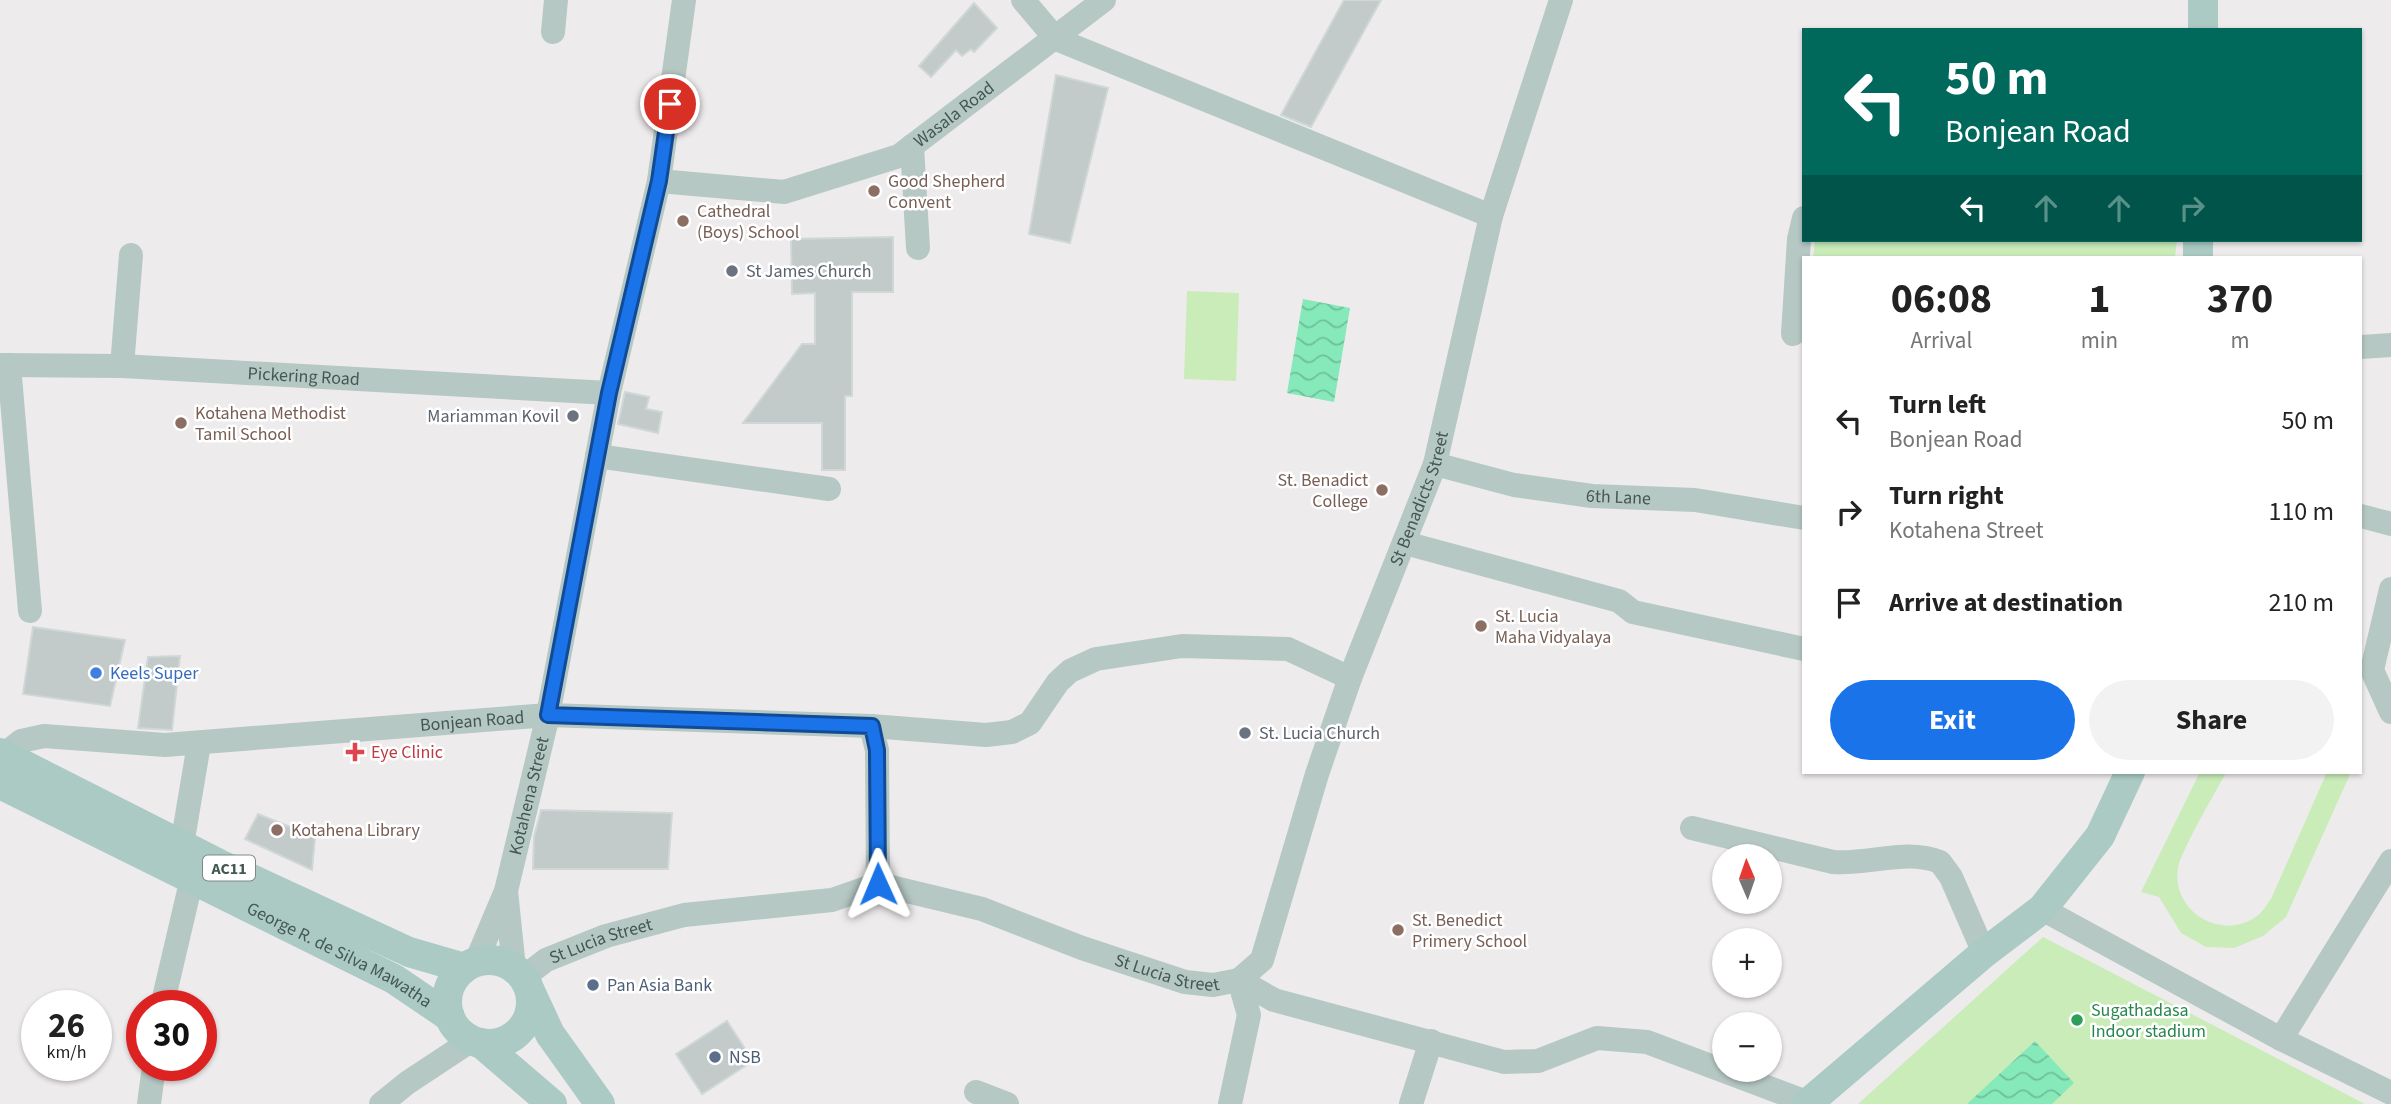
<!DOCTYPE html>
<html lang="en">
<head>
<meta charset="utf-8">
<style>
  body { margin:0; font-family:"Source Sans 3",sans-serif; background:#f2f2f2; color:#222; height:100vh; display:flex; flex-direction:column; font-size:26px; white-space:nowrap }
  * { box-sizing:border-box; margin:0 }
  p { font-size:23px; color:#767676 }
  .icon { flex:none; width:38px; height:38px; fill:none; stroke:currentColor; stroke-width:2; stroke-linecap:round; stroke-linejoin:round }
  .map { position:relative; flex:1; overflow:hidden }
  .drawer { position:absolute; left:1802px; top:256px; width:560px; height:518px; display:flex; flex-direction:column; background:#fff; border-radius:0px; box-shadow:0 2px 5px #0004 }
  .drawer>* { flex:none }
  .banner { position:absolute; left:1802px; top:28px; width:560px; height:214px; border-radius:0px; box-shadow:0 2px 5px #0004; background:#00695c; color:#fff; overflow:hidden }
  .needle { width:46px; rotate:358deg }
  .buttons { position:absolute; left:1712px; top:844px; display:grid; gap:14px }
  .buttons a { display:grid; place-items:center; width:70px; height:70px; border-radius:50%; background:#fff; box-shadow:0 2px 5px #0004; font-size:35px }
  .speed { position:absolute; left:21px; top:990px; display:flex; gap:14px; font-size:35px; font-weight:700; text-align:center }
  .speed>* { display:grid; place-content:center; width:91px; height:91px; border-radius:50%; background:#fff; box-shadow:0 2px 5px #0004; line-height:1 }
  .speed small { font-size:18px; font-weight:400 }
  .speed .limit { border:10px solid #d22; background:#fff; color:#111 }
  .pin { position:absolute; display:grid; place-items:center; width:60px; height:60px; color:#fff; margin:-30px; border:4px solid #fff; border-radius:50%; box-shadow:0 2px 7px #0007 }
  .me { position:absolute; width:77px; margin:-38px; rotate:359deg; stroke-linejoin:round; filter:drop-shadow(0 0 5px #0008) }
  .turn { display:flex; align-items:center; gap:24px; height:147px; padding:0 28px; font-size:32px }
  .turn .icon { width:91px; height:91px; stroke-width:2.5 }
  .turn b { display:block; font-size:49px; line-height:60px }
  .lanes { display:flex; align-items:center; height:66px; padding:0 28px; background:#0003; justify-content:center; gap:35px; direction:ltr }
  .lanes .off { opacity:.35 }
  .eta { display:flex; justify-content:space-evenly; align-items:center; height:119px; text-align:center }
  .eta b { font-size:42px; font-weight:700; line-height:49px }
  .button { display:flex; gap:14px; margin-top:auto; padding:14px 28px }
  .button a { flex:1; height:80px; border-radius:42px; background:#1a73e8; color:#fff; font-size:28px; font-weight:700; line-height:80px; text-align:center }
  .button a+a { background:#f2f2f2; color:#222 }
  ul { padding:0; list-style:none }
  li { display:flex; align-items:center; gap:21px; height:91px; padding:0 28px }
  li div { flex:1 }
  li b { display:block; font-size:26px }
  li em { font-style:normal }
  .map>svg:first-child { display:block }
</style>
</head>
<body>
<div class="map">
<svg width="2391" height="1104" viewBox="0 0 2391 1104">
  <defs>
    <pattern id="water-waves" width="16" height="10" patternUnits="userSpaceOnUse" patternTransform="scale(1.75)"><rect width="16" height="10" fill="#86e9b9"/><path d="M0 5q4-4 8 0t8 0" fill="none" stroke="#6fc099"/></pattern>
  </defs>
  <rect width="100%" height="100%" fill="#eeebed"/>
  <g fill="#c9ecb9">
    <polygon points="1815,240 2177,240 2175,257 1813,257"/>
    <polygon points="1187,291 1239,293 1236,381 1184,379"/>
    <path d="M 2200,772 L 2226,772 C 2216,792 2181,850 2178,868 C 2171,912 2222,942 2257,916 C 2263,912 2267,904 2271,899 L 2327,772 L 2351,772 L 2286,917 L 2263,936 L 2234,948 L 2206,947 L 2181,933 L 2159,897 L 2141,892 Z"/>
    <polygon points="2043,937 2365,1104 1858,1104"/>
  </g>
  <g fill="url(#water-waves)">
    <polygon points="1303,299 1350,308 1334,402 1287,393"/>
    <polygon points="2035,1041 2074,1083 2052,1104 1967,1104"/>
  </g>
  <g fill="#c2cbca" stroke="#cfd7d7" stroke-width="2">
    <polygon points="1344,0 1381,0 1311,127 1281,115"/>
    <polygon points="974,3 997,28 974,52 971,49 962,56 956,50 931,77 919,66"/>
    <polygon points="1056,75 1108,88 1070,243 1029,234"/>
    <polygon points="893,237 893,292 852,292 852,396 845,396 845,470 822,470 822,423 743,423 802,344 815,344 815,293 792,294 791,239"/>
    <polygon points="625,392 649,397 646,409 662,412 658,433 618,424"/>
    <polygon points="33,627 125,640 110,706 23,694"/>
    <polygon points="180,656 172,730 138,728 148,657"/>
    <polygon points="541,810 672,813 668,869 533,869 534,837"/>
    <polygon points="258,814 315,837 312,870 245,839"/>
    <polygon points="727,1021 753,1061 702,1094 676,1054"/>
  </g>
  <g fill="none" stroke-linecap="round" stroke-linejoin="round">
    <g stroke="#b6c8c4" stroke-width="24">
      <polyline points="1023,0 1056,39 1491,216"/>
      <polyline points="553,32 556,0"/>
      <polyline points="912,146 918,248"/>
      <path id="s1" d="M 659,181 L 784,192 L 899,156 L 1104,0"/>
      <polyline points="1793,334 1799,239 1804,218"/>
      <polyline points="2361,347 2391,345"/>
      <path id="s2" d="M 0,365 L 122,366 L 609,393"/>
      <polyline points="9,365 30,611"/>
      <polyline points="122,366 131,255"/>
      <polyline points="597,456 829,489"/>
      <path id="s3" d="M 1435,464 L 1514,485 L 1592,496 L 1695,500 L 1804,518"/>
      <polyline points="2361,516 2391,524"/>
      <polyline points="1405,543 1619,601 1633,612 1804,649"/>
      <polyline points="2391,589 2372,670 2391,712"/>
      <polyline points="871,726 986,735 1012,732 1030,723 1058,682 1070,671 1096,659 1182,646 1288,649 1350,678"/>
      <path id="s4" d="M 0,758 L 21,741 L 44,736 L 165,745 L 548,715 L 871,726 L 877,750 L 878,884"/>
      <path d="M 1692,828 L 1833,862 C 1869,865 1907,848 1940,862 L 1951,877 L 1984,953"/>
      <polyline points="182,845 199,744"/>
      <polyline points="506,891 514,968"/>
      <polyline points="2042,909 2281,1039 2391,1093"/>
      <path id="s5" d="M 476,962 L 506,891 L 548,715 L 609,393 L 659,181 L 684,0"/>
      <path id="s6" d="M 524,977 L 546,960 L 606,936 L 684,915 L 832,900 L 878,884 L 982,909 L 1082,948 L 1185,982 L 1213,985 L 1239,980 L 1274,1000 L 1504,1062 L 1538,1061 L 1597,1038 L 1647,1042 L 1809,1103"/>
      <polyline points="162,1006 192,878"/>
      <polyline points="2281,1039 2391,861"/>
      <polyline points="976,1092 1007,1104"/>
      <polyline points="149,1104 154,1066"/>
      <polyline points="381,1104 407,1083 472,1040"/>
      <path id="s7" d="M 1230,1104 L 1249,1015 L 1239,980 L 1262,960 L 1317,774 L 1350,678 L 1435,464 L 1491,216 L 1561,0"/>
      <polyline points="1411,1104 1431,1041"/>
    </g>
    <g stroke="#abcac4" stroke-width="30">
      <polyline points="2203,30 2203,0"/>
      <polyline points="2198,257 2198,240"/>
      <polyline points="0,753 219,864 409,952 464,968"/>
      <path id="s8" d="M 0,784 L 394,979 L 450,1017"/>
      <circle cx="489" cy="1002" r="42"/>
      <polyline points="530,991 550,1034 600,1104"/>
      <polyline points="481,1043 552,1104"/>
      <polyline points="1807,1104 1984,953 2042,909 2100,836 2130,772"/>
    </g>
  </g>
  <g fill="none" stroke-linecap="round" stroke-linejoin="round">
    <g stroke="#114b97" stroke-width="18">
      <polyline id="route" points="670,104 659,181 609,393 548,715 872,726 877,750 878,884"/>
    </g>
    <use href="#route" stroke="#1a73e8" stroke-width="12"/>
  </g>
  <g fill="#8d6e63" stroke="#fff" stroke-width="2.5">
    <circle cx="874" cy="191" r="7"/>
    <circle cx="683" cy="221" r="7"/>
    <circle cx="181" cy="423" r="7"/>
    <circle cx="1382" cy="490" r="7"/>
    <circle cx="1481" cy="626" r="7"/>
    <circle cx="277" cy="830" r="7"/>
    <circle cx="1398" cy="930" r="7"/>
  </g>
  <g fill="#6b7280" stroke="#fff" stroke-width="2.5">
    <circle cx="732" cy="271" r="7"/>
    <circle cx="573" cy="416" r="7"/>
    <circle cx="1245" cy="733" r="7"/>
  </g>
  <circle fill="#3f7fe0" stroke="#fff" stroke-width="2.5" cx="96" cy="673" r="7"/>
  <path fill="#e0444e" stroke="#fff" stroke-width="2.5" d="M351.5 741.5h7v7h7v7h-7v7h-7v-7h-7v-7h7z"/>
  <g fill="#5c6f8a" stroke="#fff" stroke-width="2.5">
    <circle cx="593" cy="985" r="7"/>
    <circle cx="715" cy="1057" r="7"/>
  </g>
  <circle fill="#2e9e5b" stroke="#fff" stroke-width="2.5" cx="2077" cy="1020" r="7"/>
  <g text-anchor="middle" stroke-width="5" stroke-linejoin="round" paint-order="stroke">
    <rect fill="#fff" stroke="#7c8a87" stroke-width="2" x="203" y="855.5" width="52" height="25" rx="5"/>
    <g font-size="16" font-weight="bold" fill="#445853">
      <text x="229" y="874">AC11</text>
    </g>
    <g font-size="18" fill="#445853" stroke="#fff">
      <text dy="6" stroke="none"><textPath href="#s1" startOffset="315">Wasala Road</textPath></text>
      <text dy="6" stroke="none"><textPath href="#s2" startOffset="304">Pickering Road</textPath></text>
      <text dy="6" stroke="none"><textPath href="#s3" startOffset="187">6th Lane</textPath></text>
      <text dy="6" stroke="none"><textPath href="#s7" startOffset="646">St Benadicts Street</textPath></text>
      <text dy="6" stroke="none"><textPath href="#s4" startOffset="480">Bonjean Road</textPath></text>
      <text dy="6" stroke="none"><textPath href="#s5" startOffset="175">Kotahena Street</textPath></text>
      <text dy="6" stroke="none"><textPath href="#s6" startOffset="86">St Lucia Street</textPath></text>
      <text dy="6" stroke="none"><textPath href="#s8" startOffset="380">George R. de Silva Mawatha</textPath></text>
      <text dy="6" stroke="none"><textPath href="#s6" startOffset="674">St Lucia Street</textPath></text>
    </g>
    <g font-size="18" fill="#785e54" stroke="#fff" text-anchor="start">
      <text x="888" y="187">Good Shepherd<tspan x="888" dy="21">Convent</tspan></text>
      <text x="697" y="217">Cathedral<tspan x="697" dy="21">(Boys) School</tspan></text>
      <text x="195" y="419">Kotahena Methodist<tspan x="195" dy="21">Tamil School</tspan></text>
      <text x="1368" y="486" text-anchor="end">St. Benadict<tspan x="1368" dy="21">College</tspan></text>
      <text x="1495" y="622">St. Lucia<tspan x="1495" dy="21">Maha Vidyalaya</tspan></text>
      <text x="291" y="836">Kotahena Library</text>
      <text x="1412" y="926">St. Benedict<tspan x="1412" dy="21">Primery School</tspan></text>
    </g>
    <g font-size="18" fill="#5b616d" stroke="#fff" text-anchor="start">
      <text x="746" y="277">St James Church</text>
      <text x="559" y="422" text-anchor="end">Mariamman Kovil</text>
      <text x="1259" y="739">St. Lucia Church</text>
    </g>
    <g font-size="18" fill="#366cbe" stroke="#fff" text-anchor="start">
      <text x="110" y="679">Keels Super</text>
    </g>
    <g font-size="18" fill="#be3a42" stroke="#fff" text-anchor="start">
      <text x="371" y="758">Eye Clinic</text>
    </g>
    <g font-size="18" fill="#4e5e75" stroke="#fff" text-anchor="start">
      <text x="607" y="991">Pan Asia Bank</text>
      <text x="729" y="1063">NSB</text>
    </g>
    <g font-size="18" fill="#27864d" stroke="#fff" text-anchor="start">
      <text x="2091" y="1016">Sugathadasa<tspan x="2091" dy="21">Indoor stadium</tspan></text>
    </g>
  </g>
</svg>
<div class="buttons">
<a><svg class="needle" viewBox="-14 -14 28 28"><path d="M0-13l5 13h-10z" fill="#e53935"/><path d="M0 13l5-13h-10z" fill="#767676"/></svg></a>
<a>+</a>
<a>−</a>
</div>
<div class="speed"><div>26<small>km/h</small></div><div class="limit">30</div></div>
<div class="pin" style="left:670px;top:104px;background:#d93025"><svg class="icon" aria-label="arrive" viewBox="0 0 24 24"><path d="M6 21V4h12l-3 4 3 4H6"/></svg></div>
<svg class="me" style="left:878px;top:884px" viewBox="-20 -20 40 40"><path d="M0-17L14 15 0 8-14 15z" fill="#1a73e8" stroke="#fff" stroke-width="4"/></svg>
<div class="banner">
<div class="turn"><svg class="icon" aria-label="left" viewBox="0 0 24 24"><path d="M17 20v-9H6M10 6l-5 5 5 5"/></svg><div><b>50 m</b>Bonjean Road</div></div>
<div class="lanes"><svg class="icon" aria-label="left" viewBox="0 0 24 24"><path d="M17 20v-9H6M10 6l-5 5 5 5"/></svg><svg class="icon off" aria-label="ahead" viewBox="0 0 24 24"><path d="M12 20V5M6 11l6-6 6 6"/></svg><svg class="icon off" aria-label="ahead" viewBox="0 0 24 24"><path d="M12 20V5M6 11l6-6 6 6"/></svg><svg class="icon off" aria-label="right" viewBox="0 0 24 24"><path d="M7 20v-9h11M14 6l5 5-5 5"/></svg></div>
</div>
<section class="drawer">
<div class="eta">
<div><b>06:08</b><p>Arrival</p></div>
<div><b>1</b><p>min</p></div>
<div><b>370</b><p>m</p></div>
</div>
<ul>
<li><svg class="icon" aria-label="left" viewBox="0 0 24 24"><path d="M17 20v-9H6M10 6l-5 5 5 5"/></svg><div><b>Turn left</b><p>Bonjean Road</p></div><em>50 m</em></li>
<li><svg class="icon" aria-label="right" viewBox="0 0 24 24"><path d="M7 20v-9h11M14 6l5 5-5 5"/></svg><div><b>Turn right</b><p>Kotahena Street</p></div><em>110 m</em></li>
<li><svg class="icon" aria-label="arrive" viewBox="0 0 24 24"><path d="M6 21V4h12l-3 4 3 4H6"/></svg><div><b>Arrive at destination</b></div><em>210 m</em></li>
</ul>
<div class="button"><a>Exit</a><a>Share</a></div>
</section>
</div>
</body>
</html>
